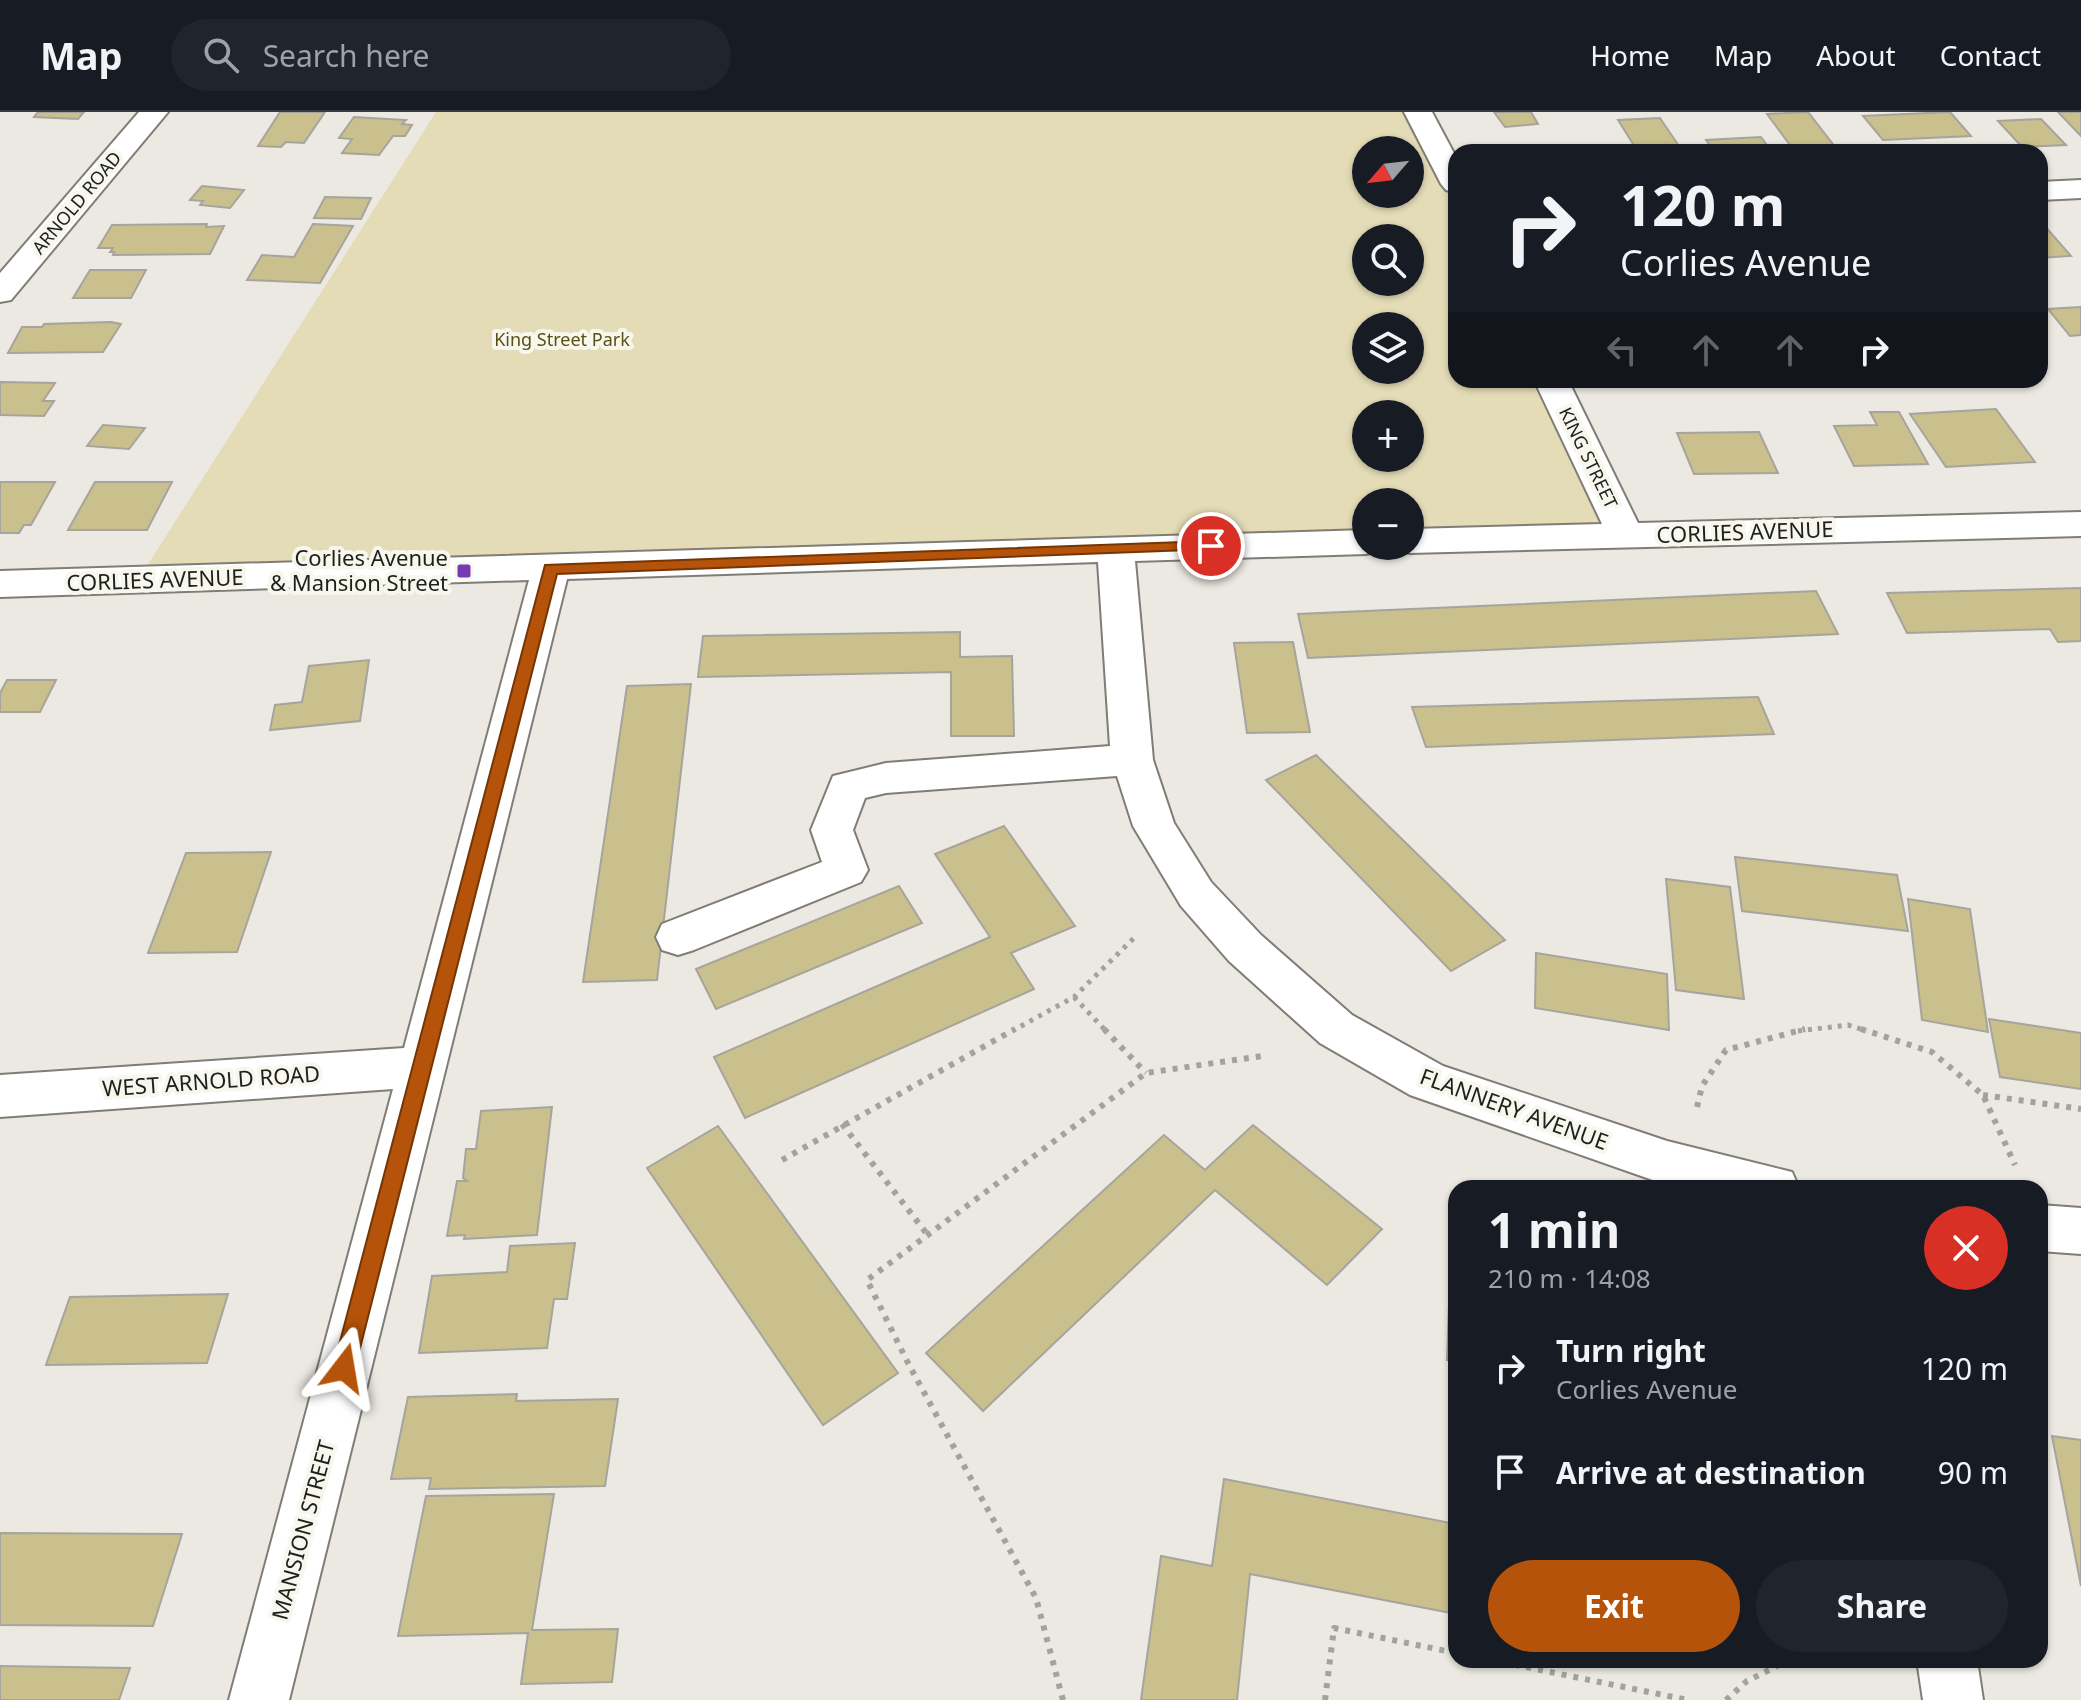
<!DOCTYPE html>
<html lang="en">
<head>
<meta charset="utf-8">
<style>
  body { margin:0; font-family:"Noto Sans",sans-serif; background:#20242c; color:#f1f3f6; height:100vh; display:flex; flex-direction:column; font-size:30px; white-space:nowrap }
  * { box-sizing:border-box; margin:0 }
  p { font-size:26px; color:#9ea1a6 }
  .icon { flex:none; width:44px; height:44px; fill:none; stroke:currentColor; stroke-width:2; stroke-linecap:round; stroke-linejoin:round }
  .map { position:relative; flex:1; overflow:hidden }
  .drawer { position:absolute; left:1448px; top:1068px; width:600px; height:488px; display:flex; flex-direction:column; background:#171b24; border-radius:24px; box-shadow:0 2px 6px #0004 }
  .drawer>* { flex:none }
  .hud { position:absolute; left:1448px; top:32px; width:600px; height:244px; border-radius:24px; box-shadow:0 2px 6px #0004; background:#171b24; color:#f1f3f6; overflow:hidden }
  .needle { width:52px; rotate:242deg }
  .fabs { position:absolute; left:1352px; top:24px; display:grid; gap:16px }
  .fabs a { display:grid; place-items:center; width:72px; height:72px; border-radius:50%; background:#171b24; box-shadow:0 2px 6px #0004; font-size:40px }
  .pin { position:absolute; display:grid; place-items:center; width:68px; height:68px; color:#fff; margin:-34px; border:4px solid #fff; border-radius:50%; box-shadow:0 2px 8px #0007 }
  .me { position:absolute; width:88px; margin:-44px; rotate:14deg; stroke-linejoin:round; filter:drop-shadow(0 0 6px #0008) }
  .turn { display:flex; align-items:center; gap:28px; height:168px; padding:0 40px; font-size:36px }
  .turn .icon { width:104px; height:104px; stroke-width:2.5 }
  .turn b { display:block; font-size:56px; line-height:68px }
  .lanes { display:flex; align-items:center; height:76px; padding:0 40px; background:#0003; justify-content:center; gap:40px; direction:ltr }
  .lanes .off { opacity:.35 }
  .round { display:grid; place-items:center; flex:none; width:84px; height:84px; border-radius:42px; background:#20242c }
  .headline { display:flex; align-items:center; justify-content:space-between; height:136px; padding:0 40px }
  h1 { font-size:48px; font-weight:700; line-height:60px }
  .cta { display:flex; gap:16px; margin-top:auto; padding:16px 40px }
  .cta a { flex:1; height:92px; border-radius:48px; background:#b45309; color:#fff; font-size:32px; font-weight:700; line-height:92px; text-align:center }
  .cta a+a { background:#20242c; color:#f1f3f6 }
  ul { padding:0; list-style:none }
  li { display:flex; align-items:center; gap:24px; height:104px; padding:0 40px }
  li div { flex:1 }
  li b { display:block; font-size:30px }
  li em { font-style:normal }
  header { display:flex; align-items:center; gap:48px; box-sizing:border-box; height:112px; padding:0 40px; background:#171b24; border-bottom:2px solid #363941 }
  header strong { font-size:38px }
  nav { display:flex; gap:44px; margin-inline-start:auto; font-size:28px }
  .search { width:560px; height:72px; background:#20242c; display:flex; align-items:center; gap:20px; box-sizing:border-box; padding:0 28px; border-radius:44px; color:#9ea1a6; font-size:30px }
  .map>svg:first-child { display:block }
</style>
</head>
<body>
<header>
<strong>Map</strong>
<div class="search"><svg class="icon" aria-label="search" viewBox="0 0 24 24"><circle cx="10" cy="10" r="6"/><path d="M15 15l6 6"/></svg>Search here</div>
<nav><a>Home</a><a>Map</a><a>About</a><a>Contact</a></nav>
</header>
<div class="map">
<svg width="2081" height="1588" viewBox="0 0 2081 1588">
  <rect width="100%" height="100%" fill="#ebe9e1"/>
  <path fill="#e4dcb7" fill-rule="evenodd" d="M 436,0 L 1418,0 L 1456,72 L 1456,268 L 1551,268 L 1626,424 L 1410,429 L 1410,390 L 1366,390 L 1366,430 L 138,468 ZM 1366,38 L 1410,38 L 1410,82 L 1366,82 ZM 1366,126 L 1410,126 L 1410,170 L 1366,170 ZM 1366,214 L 1410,214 L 1410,258 L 1366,258 ZM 1366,302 L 1410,302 L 1410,346 L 1366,346 Z"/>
  <g fill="#cac08e" stroke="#a6a49c" stroke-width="2">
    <polygon points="38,0 84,0 78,7 34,5"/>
    <polygon points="280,0 325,0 304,31 286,30 281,35 258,34"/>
    <polygon points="1494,0 1531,0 1538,12 1505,15"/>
    <polygon points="1808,0 1839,40 1795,40 1767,2"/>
    <polygon points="1950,0 1971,24 1883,28 1863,4"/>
    <polygon points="2058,0 2081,0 2081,24"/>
    <polygon points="354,5 406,8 402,12 412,13 405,24 393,24 379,43 342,41 352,27 339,26"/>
    <polygon points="1660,6 1683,40 1638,40 1618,8"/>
    <polygon points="2041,7 2066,33 2022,35 1998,9"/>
    <polygon points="1761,25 1772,40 1714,40 1706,28"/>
    <polygon points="1488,35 1537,37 1539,40 1490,40"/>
    <polygon points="202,74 244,78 230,96 200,93 203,89 190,88"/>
    <polygon points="325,85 371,86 361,107 314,106"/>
    <polygon points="207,112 206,115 224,114 210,142 113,143 114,140 110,140 113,136 98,136 112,113"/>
    <polygon points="313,112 353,114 320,171 247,168 262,143 294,145"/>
    <polygon points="2040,112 2043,112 2071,144 2040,146"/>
    <polygon points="90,158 146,158 131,186 73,186"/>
    <polygon points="2081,195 2081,223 2070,224 2048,197"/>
    <polygon points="111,210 121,212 103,240 8,241 22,215 42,215 44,212"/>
    <polygon points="0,270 55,271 43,289 54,289 44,304 0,303"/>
    <polygon points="1996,297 2035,350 1946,355 1910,302"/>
    <polygon points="1870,300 1899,300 1928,352 1854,354 1834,314 1877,313"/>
    <polygon points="103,313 145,316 129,337 87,334"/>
    <polygon points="1759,320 1778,361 1694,362 1677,321"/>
    <polygon points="0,370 55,370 31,413 24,413 19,421 0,421"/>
    <polygon points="95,370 172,370 147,418 68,418"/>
    <polygon points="2081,476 2081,529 2058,530 2050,517 1907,521 1887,481"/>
    <polygon points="1816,479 1838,522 1308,546 1298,502"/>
    <polygon points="960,520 960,545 1012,544 1014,624 951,624 951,560 698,565 703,524"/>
    <polygon points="1293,530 1310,620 1247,621 1234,531"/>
    <polygon points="369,548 360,609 270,618 275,593 302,590 309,554"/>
    <polygon points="7,568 56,568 40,600 0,600 0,581"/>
    <polygon points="691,572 657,868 583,870 627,574"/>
    <polygon points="1758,585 1774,622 1426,635 1412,595"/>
    <polygon points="1316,643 1505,828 1451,859 1266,668"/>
    <polygon points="1004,714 1075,814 1011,841 1034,877 745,1006 714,945 990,825 935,742"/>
    <polygon points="271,740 237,840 148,841 186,741"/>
    <polygon points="1735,745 1897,763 1908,819 1742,799"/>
    <polygon points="1666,767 1730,775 1744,887 1676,878"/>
    <polygon points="899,774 922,811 716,897 696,857"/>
    <polygon points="1908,787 1970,797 1988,920 1922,908"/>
    <polygon points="1536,841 1667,862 1669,918 1535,896"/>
    <polygon points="1989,907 2081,921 2081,977 2000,965"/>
    <polygon points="552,995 537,1123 464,1127 465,1123 447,1124 457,1069 467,1069 463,1066 466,1037 476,1037 481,999"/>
    <polygon points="1253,1013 1382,1117 1327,1173 1215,1078 983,1299 926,1241 1164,1023 1205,1058"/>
    <polygon points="718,1014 898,1261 823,1313 647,1056"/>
    <polygon points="575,1131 567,1187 554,1187 547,1236 419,1241 432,1164 507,1160 510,1134"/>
    <polygon points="1450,1165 1456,1166 1456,1249 1447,1248"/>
    <polygon points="228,1182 207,1251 46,1253 70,1185"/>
    <polygon points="517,1282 516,1289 618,1287 605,1374 429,1377 431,1366 391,1367 408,1285"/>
    <polygon points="2052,1324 2081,1328 2081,1474"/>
    <polygon points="1224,1367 1456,1412 1456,1502 1250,1462 1237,1588 1141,1588 1161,1444 1212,1454"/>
    <polygon points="554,1382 532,1518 618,1517 612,1570 521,1572 528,1521 398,1524 426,1384"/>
    <polygon points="0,1421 182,1422 153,1514 0,1513"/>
    <polygon points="0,1554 130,1556 119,1588 0,1588"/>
  </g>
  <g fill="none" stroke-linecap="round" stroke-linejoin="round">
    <g stroke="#7f7d75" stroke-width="4">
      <g id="minor">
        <polygon points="139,0 168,0 11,188 0,190 0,161"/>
        <polygon points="1404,0 1432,0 1456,45 1456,81 1446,78 1441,72"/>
        <polygon points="2081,68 2081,86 2040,88 2040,70"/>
        <polygon points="1534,268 1568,268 1638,411 2081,400 2081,424 1410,441 1397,437 1395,434 1410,434 1410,417 1602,412"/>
        <polygon points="1366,418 1366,434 1382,434 1379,438 1366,442 1135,449 1153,648 1174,711 1211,770 1261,823 1352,903 1443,954 1667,1029 1792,1060 1799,1076 1681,1076 1667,1073 1410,983 1320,931 1229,849 1181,794 1133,714 1117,664 886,681 865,686 853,718 868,758 861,770 694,838 678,843 662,838 656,825 662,812 822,750 811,718 833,664 886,651 1110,634 1098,450 567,467 289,1588 229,1588 393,977 0,1005 0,963 404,936 529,468 0,485 0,459"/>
        <polygon points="2040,1093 2081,1096 2081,1142 2040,1139"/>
        <polygon points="1917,1548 1977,1548 1983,1588 1923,1588"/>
      </g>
    </g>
    <g stroke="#a3a29c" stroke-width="5" stroke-dasharray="4 6" stroke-linecap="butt">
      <polyline points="1074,885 1106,919"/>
      <polyline points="1012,919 1074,885 1137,823"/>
      <polyline points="1798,919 1848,913 1867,919"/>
    </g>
    <g stroke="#a3a29c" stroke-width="6" stroke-dasharray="5 7" stroke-linecap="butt">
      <polyline points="1104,917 1146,961"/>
      <polyline points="1861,917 1932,940 1983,983 2015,1053"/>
      <polyline points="1983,983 2081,997"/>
      <polyline points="1697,995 1702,974 1726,938 1805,917"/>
      <polyline points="842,1012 927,1122"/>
      <polyline points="782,1048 1015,917"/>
      <polyline points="1491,1548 1688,1588"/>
      <polyline points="1063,1588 1036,1486 908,1251 867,1168 1146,961 1262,944"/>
      <polyline points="1325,1588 1334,1516 1456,1541"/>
      <polyline points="1726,1588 1747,1569 1789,1548"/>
    </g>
    <use href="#minor" fill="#fff" fill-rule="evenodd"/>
  </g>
  <polygon fill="#b45309" stroke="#753606" stroke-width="2" points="1211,429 1218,434 1216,437 557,462 355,1256 352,1264 344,1267 337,1264 333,1256 545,453"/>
  <rect fill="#743bb1" stroke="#f8f7ee" stroke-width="3" x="456" y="451" width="16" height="16" rx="4"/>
  <g text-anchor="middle" stroke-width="8" stroke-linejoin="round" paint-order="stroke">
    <g font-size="18" fill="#1f1f1c" stroke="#f8f7ee">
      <text transform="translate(77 91) rotate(-50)" y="6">ARNOLD ROAD</text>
      <text transform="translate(1588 346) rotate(64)" y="6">KING STREET</text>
    </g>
    <g font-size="18" fill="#5a4f14" stroke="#f8f7ee">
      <text x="562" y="234">King Street Park</text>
    </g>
    <g font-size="22" fill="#1f1f1c" stroke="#f8f7ee">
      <text transform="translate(1745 420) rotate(-2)" y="8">CORLIES AVENUE</text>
      <text transform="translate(155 468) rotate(-2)" y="8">CORLIES AVENUE</text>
      <text transform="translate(211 969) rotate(-4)" y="8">WEST ARNOLD ROAD</text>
      <text transform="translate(1514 997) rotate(20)" y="8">FLANNERY AVENUE</text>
      <text transform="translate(303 1418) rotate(-75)" y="8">MANSION STREET</text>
    </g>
    <g font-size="22" fill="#1f1f1c" stroke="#f8f7ee" text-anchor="end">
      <text x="448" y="454">Corlies Avenue<tspan x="448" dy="25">&amp; Mansion Street</tspan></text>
    </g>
  </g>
</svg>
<div class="fabs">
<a><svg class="needle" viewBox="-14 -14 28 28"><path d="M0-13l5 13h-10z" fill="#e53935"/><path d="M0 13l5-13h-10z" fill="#9ea1a6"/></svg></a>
<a><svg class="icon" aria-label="search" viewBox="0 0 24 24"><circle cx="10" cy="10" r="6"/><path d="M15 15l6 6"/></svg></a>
<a><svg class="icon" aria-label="layers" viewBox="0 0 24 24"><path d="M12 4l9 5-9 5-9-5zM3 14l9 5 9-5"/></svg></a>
<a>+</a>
<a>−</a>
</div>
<div class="pin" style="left:1211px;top:434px;background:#d93025"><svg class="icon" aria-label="arrive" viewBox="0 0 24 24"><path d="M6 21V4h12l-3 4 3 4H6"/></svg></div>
<svg class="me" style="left:344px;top:1256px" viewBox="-20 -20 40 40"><path d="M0-17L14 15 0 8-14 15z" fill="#b45309" stroke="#fff" stroke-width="4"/></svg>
<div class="hud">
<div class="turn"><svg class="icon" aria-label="right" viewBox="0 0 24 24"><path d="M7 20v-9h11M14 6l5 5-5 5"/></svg><div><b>120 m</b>Corlies Avenue</div></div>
<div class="lanes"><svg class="icon off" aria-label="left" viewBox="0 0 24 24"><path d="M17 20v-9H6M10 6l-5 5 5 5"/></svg><svg class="icon off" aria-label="ahead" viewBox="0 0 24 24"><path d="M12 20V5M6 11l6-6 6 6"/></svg><svg class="icon off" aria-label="ahead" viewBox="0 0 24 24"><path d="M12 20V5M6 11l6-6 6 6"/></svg><svg class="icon" aria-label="right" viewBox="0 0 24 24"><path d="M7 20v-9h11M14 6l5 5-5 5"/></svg></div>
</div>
<section class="drawer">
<div class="headline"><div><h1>1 min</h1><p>210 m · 14:08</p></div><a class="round" style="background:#d93025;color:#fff"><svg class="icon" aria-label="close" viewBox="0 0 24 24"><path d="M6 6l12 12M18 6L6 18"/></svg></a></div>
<ul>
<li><svg class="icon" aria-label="right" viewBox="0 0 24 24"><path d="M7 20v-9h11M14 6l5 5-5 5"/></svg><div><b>Turn right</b><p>Corlies Avenue</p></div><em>120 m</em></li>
<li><svg class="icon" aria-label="arrive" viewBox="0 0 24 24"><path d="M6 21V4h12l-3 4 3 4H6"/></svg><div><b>Arrive at destination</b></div><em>90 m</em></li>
</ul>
<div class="cta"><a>Exit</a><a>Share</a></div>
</section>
</div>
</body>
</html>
